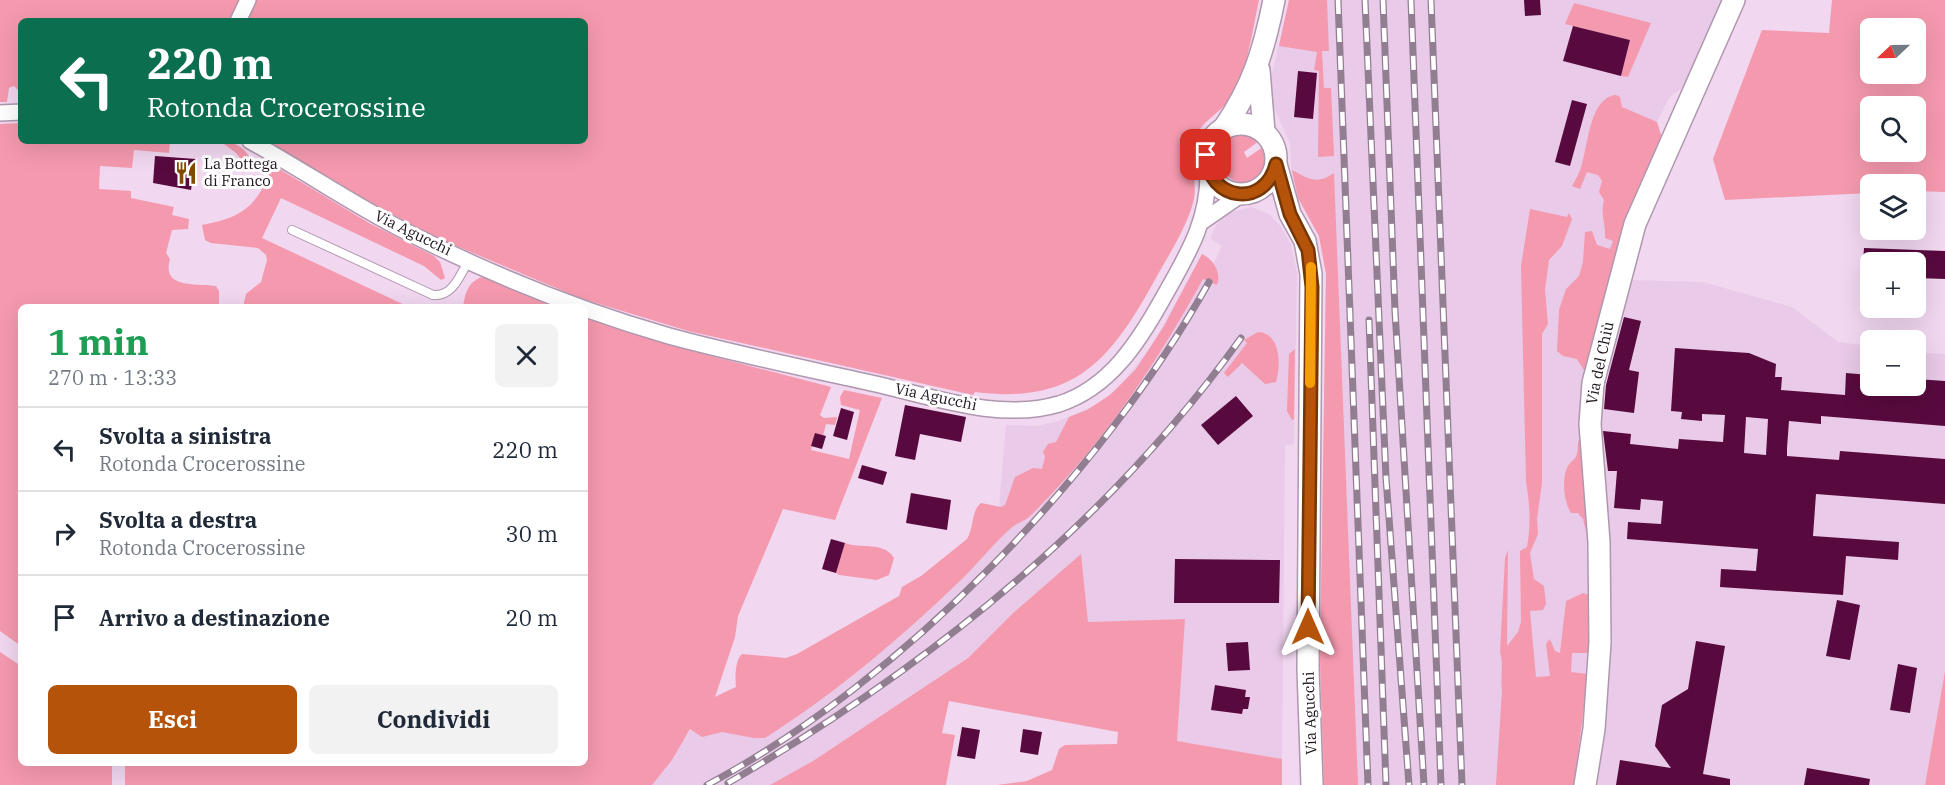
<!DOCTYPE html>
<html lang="it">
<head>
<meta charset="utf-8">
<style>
  body { margin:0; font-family:"IBM Plex Serif",serif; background:#f2f2f3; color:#1f2937; height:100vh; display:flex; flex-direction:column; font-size:22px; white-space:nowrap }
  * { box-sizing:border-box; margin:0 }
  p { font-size:20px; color:#747a83 }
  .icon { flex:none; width:33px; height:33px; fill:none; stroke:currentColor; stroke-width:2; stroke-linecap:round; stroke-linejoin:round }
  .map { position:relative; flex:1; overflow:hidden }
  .sheet { position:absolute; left:18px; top:304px; width:570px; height:462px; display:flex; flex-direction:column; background:#fff; border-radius:9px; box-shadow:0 6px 24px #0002 }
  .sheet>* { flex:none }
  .top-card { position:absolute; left:18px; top:18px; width:570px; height:126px; border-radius:9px; box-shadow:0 6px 24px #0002; background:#0b6e4f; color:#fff; overflow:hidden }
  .needle { width:39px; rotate:248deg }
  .buttons { position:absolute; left:1860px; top:18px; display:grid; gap:12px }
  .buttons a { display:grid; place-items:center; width:66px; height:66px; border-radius:9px; background:#fff; box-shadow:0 6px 24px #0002; font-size:30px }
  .pin { position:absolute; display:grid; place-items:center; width:51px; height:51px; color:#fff; margin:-26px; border-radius:12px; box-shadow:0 3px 9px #0006 }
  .me { position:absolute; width:66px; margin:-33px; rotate:0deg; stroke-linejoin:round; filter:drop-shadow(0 0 4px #0008) }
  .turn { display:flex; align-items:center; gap:21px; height:126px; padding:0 30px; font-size:27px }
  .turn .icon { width:78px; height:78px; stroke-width:2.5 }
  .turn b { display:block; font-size:42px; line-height:51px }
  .round { display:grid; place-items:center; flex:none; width:63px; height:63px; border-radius:9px; background:#f2f2f3 }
  .head { display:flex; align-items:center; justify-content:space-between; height:102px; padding:0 30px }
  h1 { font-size:36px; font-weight:700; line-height:45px; color:#1e9e55 }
  .cta { display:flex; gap:12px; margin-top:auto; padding:12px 30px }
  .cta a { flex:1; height:69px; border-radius:9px; background:#b45309; color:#fff; font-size:24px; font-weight:700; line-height:69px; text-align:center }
  .cta a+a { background:#f2f2f3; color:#1f2937 }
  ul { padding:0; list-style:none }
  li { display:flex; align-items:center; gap:18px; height:84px; padding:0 30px; border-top:2px solid #e0e1e3 }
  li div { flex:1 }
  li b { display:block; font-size:22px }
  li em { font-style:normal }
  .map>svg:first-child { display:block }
</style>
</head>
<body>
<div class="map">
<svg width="1945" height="785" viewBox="0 0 1945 785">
  <rect width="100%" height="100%" fill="#f1d7f0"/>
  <g fill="#e9cae8">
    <polygon points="1289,0 1727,0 1687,84 1669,98 1657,122 1663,141 1611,274 1632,280 1703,282 1792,307 1838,342 1870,346 1870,386 1916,386 1916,353 1945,354 1945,671 1925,785 1324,785 1320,658 1326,274 1319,236 1298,198 1292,181 1290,143 1274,108 1271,93 1271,79"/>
    <polygon points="1251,207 1269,214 1281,227 1291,245 1297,273 1294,444 1285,445 1282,759 1177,741 1185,619 1087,623 1081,555 1012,614 968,658 813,761 770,785 652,785 714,697 787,663 904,604 999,507 1006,425 1037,426 1059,421 1098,404 1121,385 1153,344 1202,254 1214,263 1222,246 1210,238 1217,224 1229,213"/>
  </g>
  <g fill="#f599ae" fill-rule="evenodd">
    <polygon points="0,0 243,0 233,21 21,21 21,93 14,86 9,88 7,102 0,102"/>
    <path d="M 254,0 L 1259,0 C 1253,27 1247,73 1232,96 C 1222,113 1201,120 1194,140 C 1187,161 1199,182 1193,203 C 1186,228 1170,253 1157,276 C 1112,358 1077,405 975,392 L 973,395 L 688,331 L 580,298 L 435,237 L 355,194 L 266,141 L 585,141 L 585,21 L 244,21 Z"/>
    <polygon points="1289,0 1327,0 1329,51 1322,51 1324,88 1331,88 1334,156 1318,157 1319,71 1314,70 1317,52 1279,46"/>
    <path d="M 1832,0 L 1945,0 L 1945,192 L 1916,191 L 1916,184 L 1870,184 L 1870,193 L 1725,200 L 1713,159 L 1762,30 L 1829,33 ZM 1870,28 L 1916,28 L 1916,74 L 1870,74 ZM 1870,106 L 1916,106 L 1916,152 L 1870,152 Z"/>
    <polygon points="1574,3 1651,23 1628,77 1621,76 1630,40 1565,24"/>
    <path d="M 1616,95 L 1620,97 L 1622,107 L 1657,122 L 1663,141 L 1620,242 L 1585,372 L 1577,359 L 1563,356 L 1557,351 L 1559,310 L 1566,289 L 1579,276 L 1583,262 L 1585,232 L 1592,231 L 1597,245 L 1610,249 L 1613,241 L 1605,238 C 1606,224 1600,215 1604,200 L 1599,192 L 1602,181 L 1598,175 L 1587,172 L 1580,189 L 1572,186 C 1576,179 1580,172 1582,164 C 1588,145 1590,97 1616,95 Z"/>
    <path d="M 21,123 L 21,141 L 170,141 L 169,153 L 134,150 L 132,168 L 100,166 L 99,189 L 131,191 L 131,198 L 174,207 L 172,215 L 189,219 L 188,229 L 172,230 L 166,253 L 170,259 C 161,289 196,283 216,286 L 219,291 L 219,307 L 21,308 L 21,646 L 0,631 L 0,124 Z"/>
    <path d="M 1243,133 L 1259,141 L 1244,152 L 1247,158 L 1263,147 C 1267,154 1267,162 1263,169 C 1240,213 1185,140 1243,133 Z"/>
    <path d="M 220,141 C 232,141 246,147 250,159 L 247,167 L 236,153 Z"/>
    <path d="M 276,167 L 369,223 L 434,256 L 440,262 L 445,278 L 441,280 L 424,266 L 281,198 L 262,238 L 409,307 L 243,307 L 246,294 L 261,282 L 267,260 L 266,255 L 258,248 L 211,243 L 205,240 L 202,225 C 241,218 257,207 271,169 Z"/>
    <path d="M 1292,170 C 1309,179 1317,185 1334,173 L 1358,785 L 1324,785 L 1320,658 L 1326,274 L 1319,236 L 1298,198 Z"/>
    <path d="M 1530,209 L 1567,217 L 1569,213 L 1572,219 L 1562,246 L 1549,260 L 1545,290 L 1548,324 L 1542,334 L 1542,483 L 1537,519 L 1538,534 L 1530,553 L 1534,579 L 1544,586 L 1546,604 L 1543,610 L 1530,611 L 1536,677 L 1550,676 L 1546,644 L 1550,639 L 1555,651 L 1560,653 L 1566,601 L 1583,593 L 1590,595 L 1589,653 L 1572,653 L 1571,672 L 1588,674 L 1574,785 L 1496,785 L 1502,690 C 1500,677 1504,665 1500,652 L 1505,558 L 1508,550 L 1507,646 L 1518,632 L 1521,622 L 1520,551 L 1527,547 C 1531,524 1530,505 1526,482 L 1521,266 Z"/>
    <path d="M 1202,254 C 1213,259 1222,273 1217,285 L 1203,279 C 1156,365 1099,449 1029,517 C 1023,522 1016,523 1010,529 C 993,544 979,562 963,578 C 903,636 836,693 765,738 L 754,738 L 722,732 L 702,737 L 690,729 L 672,760 L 652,785 L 125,785 L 125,764 L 585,764 L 585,317 L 669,345 L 831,387 L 820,415 L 824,418 L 837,417 L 835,425 L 826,424 L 823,436 L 815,434 L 811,450 L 849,459 L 860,410 L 841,405 L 840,397 L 844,390 L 882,398 L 835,520 L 783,509 L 738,616 L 735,637 L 715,697 L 736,687 C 735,678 735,660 742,654 L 786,658 L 797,654 L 899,596 L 902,587 L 921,576 L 967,539 C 974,528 971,511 981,503 L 1001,507 L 1005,505 L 1015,477 L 1033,468 L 1042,469 L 1045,457 L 1043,452 L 1048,444 L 1056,442 L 1069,417 L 1087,410 L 1110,395 L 1136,369 L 1164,326 Z"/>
    <path d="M 482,277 L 560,307 L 463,307 C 465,293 468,282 482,277 Z"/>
    <path d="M 1258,332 C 1281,333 1281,365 1276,382 L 1265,384 L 1242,363 L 1228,377 L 1224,373 L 1247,343 L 1244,340 Z"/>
    <polygon points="1295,349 1294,419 1292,420 1287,411 1289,354"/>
    <path d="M 1581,436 L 1588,539 L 1583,519 L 1578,513 L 1571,513 C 1564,502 1561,478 1568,466 C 1571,461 1576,459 1577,454 C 1579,447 1576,442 1581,436 Z"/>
    <path d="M 845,543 C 860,549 884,541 894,558 L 889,575 L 877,580 L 839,575 L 836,573 Z"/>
    <polygon points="1081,554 1088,622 1185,619 1177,741 1282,759 1282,785 997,785 1027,781 1052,770 1059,749 1065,745 1117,744 1118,732 949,701 942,733 955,735 946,785 770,785 813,761 968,658 1012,614"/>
    <polygon points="0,652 21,666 21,764 112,764 112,785 0,785"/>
    <polygon points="1945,671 1945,785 1925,785"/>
  </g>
  <g fill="#580a3e" fill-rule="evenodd">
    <polygon points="1524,0 1540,0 1541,15 1525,16"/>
    <polygon points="1573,26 1630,40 1621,76 1563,61"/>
    <polygon points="1298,71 1317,73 1313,119 1294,117"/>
    <polygon points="1572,100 1587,104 1570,166 1555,162"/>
    <polygon points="155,156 196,159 191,190 153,183"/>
    <polygon points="1864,248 1945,251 1945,279 1916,278 1916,262 1863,262"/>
    <polygon points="1624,317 1641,321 1629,370 1639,372 1634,413 1604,409 1606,385"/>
    <path d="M 1675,348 L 1749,353 L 1776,364 L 1775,377 L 1782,377 L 1781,390 L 1845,395 L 1846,373 L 1870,375 L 1870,386 L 1916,386 L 1916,379 L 1945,381 L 1945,426 L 1821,416 L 1821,424 L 1789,421 L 1787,448 L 1787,456 L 1839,460 L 1840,451 L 1945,459 L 1945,504 L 1816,494 L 1813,536 L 1899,542 L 1898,560 L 1846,556 L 1843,595 L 1720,587 L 1721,569 L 1756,571 L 1758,549 L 1627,539 L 1628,522 L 1661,524 L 1663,501 L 1641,499 L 1640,510 L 1614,508 L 1617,471 L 1608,471 L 1603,431 L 1631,434 L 1630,444 L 1678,449 L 1679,439 L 1723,442 L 1725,415 L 1702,414 L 1702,421 L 1681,419 L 1682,412 L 1671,411 ZM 1746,417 L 1768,419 L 1766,455 L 1744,453 Z"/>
    <polygon points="1236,396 1253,416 1218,445 1201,425"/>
    <polygon points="905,405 966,417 961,442 920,434 915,460 895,456"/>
    <polygon points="841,408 854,412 847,440 833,436"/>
    <polygon points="815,433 826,436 822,449 811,446"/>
    <polygon points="862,465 887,472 883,485 858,478"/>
    <polygon points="911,493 951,500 947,530 906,523"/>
    <polygon points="831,539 845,543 836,573 822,569"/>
    <polygon points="1175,559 1280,560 1279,603 1174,603"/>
    <polygon points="1837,600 1860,605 1850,660 1826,656"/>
    <polygon points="1696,641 1725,646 1703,774 1730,779 1730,785 1616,785 1620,760 1671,768 1655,746 1662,705 1688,689"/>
    <polygon points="1248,642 1250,670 1228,671 1226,643"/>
    <polygon points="1898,664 1917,668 1910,713 1890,710"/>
    <polygon points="1215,685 1246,690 1245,697 1250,697 1248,709 1243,709 1242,714 1211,710"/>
    <polygon points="962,727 980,730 975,759 957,756"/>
    <polygon points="1023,729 1042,732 1038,755 1020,752"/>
    <polygon points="1807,768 1870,779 1869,785 1804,785"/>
  </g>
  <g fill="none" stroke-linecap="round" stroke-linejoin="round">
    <g stroke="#af97ae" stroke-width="10">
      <path id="lane" d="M 292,230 L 433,295 C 453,297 460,275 469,260"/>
    </g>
    <g stroke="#af97ae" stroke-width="18">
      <g id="street">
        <polyline points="238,21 248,0"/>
        <polyline points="0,113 21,112"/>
        <path d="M 250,141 C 303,170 352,204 405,231 C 488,273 579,310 669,336 C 735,354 804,368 871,383 C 931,396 998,422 1059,404 C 1109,388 1138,343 1162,300 C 1186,257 1209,222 1208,171"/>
        <polyline points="1203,221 1242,194"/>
      </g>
    </g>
    <g stroke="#af97ae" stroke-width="24">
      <g id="secondary">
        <polyline points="1259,70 1264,132"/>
        <circle cx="1241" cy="159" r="35"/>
        <path d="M 1224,128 C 1253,86 1264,50 1274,0"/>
        <polyline points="1276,164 1290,214 1305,241 1311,274 1308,669 1312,785"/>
        <polyline points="1585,785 1594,729 1600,642 1599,542 1590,424 1593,383 1635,224 1734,0"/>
      </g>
    </g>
    <use href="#lane" stroke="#fff" stroke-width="8"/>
    <use href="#street" stroke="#fff" stroke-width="15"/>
    <use href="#secondary" stroke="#fff" stroke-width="21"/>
    <g stroke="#917f91" stroke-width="7">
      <g id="rail">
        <polyline points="1338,0 1368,785"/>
        <polyline points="1365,0 1386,478 1409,785"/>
        <polyline points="1383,0 1395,311 1424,785"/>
        <polyline points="1411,0 1441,785"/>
        <polyline points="1431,0 1462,785"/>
        <polyline points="1369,320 1386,785"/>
        <path d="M 728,783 C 925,669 1108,524 1241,338"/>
        <path d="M 707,785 C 903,681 1102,474 1209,282"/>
      </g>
    </g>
    <use href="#rail" stroke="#fff" stroke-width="4.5" stroke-dasharray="14" stroke-linecap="butt"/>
  </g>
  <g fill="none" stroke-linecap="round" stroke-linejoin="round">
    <g stroke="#753606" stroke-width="15">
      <path id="route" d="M 1206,155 C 1208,201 1265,209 1276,164 L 1290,214 L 1308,250 L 1312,287 L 1308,627"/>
    </g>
    <use href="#route" stroke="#b45309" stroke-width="10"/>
    <polyline stroke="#f59e0b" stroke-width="10" points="1310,383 1311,267"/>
  </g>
  <defs>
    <g id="restaurant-bare" transform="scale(1.8)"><path d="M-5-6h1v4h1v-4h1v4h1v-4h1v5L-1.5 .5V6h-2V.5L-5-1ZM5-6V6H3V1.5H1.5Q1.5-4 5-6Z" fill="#844a00" stroke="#fff" stroke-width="2.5" paint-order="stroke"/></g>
  </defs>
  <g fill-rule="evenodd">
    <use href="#restaurant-bare" x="186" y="173"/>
  </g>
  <g text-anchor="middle" stroke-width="6" stroke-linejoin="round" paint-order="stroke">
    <g font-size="15" fill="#1e151e" stroke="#fff" text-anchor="start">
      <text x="204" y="169">La Bottega<tspan x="204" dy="17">di Franco</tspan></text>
    </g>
    <g font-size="15" fill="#1e151e" stroke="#fff">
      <text transform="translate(413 233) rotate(26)" y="5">Via Agucchi</text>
      <text transform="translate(1600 363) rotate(-78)" y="5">Via del Chiù</text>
      <text transform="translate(936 397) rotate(12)" y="5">Via Agucchi</text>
      <text transform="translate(1310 713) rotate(-92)" y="5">Via Agucchi</text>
    </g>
  </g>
</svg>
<div class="buttons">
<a><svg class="needle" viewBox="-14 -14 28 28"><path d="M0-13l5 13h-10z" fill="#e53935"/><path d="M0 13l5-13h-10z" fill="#747a83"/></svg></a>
<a><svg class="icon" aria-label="search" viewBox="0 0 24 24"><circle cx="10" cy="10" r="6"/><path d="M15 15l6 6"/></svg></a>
<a><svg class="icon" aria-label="layers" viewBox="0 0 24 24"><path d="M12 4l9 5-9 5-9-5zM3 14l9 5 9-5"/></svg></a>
<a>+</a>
<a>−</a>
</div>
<div class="pin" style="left:1206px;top:155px;background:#d93025"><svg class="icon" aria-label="arrive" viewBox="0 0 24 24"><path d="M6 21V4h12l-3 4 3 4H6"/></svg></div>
<svg class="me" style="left:1308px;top:627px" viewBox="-20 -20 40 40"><path d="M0-17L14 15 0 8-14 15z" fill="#b45309" stroke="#fff" stroke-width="4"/></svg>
<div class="top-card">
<div class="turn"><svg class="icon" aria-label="left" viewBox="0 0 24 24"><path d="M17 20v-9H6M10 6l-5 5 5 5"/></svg><div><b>220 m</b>Rotonda Crocerossine</div></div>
</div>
<section class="sheet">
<div class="head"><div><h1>1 min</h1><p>270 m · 13:33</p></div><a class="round"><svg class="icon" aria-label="close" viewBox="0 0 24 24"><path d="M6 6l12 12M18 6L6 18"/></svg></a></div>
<ul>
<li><svg class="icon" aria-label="left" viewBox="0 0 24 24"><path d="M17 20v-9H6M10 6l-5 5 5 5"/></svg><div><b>Svolta a sinistra</b><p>Rotonda Crocerossine</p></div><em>220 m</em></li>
<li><svg class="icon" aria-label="right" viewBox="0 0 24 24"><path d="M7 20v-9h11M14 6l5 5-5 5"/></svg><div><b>Svolta a destra</b><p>Rotonda Crocerossine</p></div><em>30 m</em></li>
<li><svg class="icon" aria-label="arrive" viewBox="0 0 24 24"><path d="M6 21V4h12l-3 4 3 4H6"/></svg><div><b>Arrivo a destinazione</b></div><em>20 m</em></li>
</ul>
<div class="cta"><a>Esci</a><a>Condividi</a></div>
</section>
</div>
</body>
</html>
